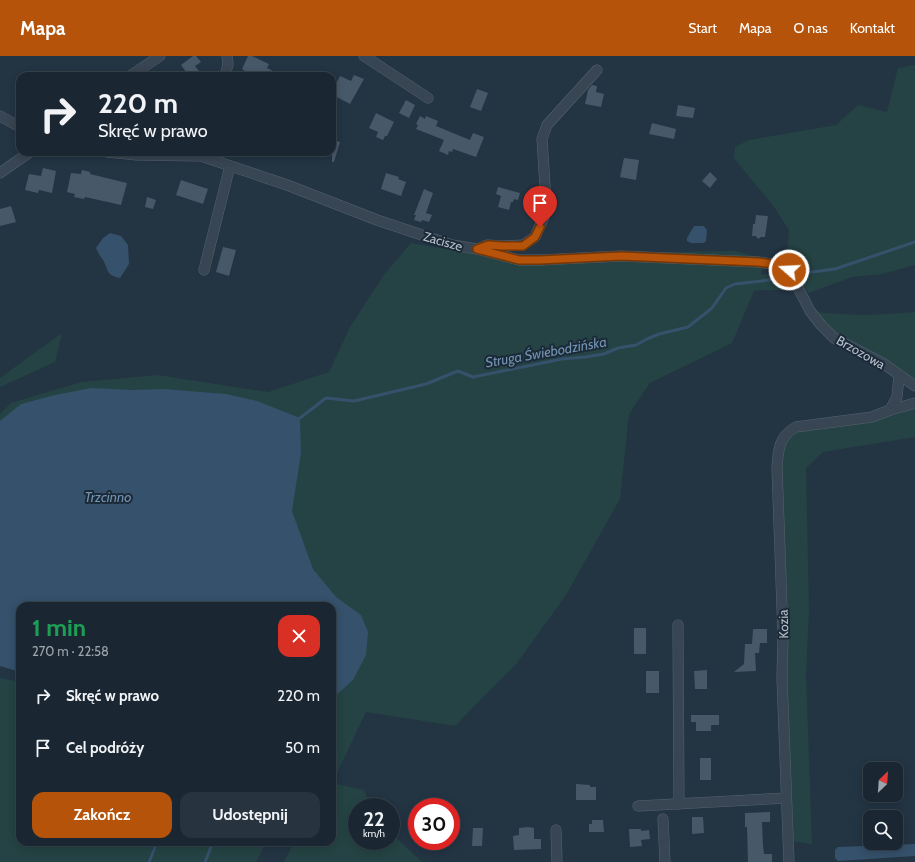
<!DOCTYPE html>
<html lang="pl">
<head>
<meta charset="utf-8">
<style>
  body { margin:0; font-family:Cabin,sans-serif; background:#27333e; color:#f1f3f6; height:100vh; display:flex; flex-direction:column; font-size:15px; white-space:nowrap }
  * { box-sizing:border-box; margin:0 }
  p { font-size:13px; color:#9fa5ac }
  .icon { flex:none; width:22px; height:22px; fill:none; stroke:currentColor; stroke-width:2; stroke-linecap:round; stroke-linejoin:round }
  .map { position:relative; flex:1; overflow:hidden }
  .drawer { position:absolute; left:16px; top:546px; width:320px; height:244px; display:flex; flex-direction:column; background:#1a2732; border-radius:12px; box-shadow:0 2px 10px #0003,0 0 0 1px #38444d }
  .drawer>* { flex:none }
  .guide { position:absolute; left:16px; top:16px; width:320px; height:84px; border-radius:12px; box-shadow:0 2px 10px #0003,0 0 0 1px #38444d; background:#1a2732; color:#f1f3f6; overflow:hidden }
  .needle { width:26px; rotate:25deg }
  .tools { position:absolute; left:863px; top:706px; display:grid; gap:8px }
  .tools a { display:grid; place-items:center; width:40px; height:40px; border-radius:8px; background:#1a2732; box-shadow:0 2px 10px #0003,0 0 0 1px #38444d; font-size:20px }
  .speed { position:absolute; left:348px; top:742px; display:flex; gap:8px; font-size:20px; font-weight:700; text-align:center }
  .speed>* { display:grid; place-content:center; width:52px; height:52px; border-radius:50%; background:#1a2732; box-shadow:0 2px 10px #0003,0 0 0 1px #38444d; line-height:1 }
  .speed small { font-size:10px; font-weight:400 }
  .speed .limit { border:6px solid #d22; background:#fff; color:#111 }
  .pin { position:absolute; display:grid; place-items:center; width:34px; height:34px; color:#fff; margin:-41px -17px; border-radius:50% 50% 50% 0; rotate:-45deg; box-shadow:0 0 4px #0007 }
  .pin .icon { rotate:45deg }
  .me { position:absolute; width:44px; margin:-22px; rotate:289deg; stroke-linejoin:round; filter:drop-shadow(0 0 3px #0008) }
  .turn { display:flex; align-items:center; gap:14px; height:84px; padding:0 16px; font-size:18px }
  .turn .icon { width:52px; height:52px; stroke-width:2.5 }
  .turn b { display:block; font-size:28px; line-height:34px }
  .round { display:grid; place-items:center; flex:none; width:42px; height:42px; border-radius:12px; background:#27333e }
  .headline { display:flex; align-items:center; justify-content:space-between; height:68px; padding:0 16px }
  h1 { font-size:24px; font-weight:800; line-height:30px; color:#1e9e55 }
  .button { display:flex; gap:8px; margin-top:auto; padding:8px 16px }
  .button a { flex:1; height:46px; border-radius:12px; background:#b45309; color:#fff; font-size:16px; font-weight:800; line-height:46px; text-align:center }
  .button a+a { background:#27333e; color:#f1f3f6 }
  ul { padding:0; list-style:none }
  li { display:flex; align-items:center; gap:12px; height:52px; padding:0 16px }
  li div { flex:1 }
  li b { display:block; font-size:15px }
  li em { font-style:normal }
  header { display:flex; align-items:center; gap:24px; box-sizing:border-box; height:56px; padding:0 20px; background:#b45309; color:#fff }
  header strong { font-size:19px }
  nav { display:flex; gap:22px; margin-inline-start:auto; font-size:14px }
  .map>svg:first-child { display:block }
</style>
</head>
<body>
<header>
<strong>Mapa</strong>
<nav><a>Start</a><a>Mapa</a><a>O nas</a><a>Kontakt</a></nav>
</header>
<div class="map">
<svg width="915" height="806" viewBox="0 0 915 806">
  <rect width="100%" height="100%" fill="#233443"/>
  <g fill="#254344">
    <polygon points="915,9 915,209 882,218 852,221 809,237 786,206 789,174 774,151 734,102 735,91 749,84 836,69 858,49 887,56 898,12"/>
    <polygon points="411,187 522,207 665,196 735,195 765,203 761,218 785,219 795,234 762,234 754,235 732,287 650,327 629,358 620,443 566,539 517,607 455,670 366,656 337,717 332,717 332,550 0,380 0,358 11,347 81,326 158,319 268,336 329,316 350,271 383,220"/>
    <path d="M 817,256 C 849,260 883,259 915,256 L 915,326 L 836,281 Z"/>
    <polygon points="62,277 55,306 0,331 0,322"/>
    <polygon points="915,349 915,381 823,396 806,412 809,556 806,618 812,788 791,785 786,599 788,582 788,556 780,413 784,387 797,375"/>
    <polygon points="0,622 20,626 20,786 155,786 147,806 0,806"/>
    <polygon points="332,727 364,734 371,751 357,751 357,785 391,785 391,777 422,806 284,806 294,786 332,786"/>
    <polygon points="156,786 266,786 256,806 149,806"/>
  </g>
  <g fill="#35516b">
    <polygon points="694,170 704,170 707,174 706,185 704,187 691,187 687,185 687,182"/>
    <path d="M 110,177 L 121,180 L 128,189 L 129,208 L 120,222 C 106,219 109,215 103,204 C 100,200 98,197 96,192 L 103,182 Z"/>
    <polygon points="91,332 132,334 163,333 226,338 257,345 300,362 301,397 292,455 313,513 336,541 361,559 368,576 366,599 353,624 332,643 332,550 20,550 20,616 0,610 0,365 21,348 55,339"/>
    <polygon points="915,788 915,800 838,805 835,802 835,794 838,791"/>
  </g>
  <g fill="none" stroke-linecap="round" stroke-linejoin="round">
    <g stroke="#35516b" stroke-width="3">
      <polyline points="797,218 835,213 915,186"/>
      <polyline points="300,362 326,342 354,345 426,328 458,315 473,321 562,303 585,301 604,298 618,292 636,289 647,283 659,278 688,271 712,252 726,232 735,228 787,222"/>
      <polyline points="149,806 157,786"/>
      <polyline points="205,806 213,786"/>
    </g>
  </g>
  <g fill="#475869">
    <polygon points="193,0 196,0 201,6 195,10 203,20 189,20 181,9"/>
    <polygon points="248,0 252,0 269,8 267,12 283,20 243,20 245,15 242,13"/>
    <polygon points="354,19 364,23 350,48 333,39 332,32 335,27 336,28 340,20 351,25"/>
    <polygon points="592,29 597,30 596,36 604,38 601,51 585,48 588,34"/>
    <polygon points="477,33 488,37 481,55 470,51"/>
    <polygon points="406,44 415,49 409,62 399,57"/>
    <polygon points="678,49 695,52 693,62 676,60"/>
    <polygon points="376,57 394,66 387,80 385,80 383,84 376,81 378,76 369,72"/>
    <polygon points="420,60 425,63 426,60 438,65 436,70 470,84 473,77 484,81 476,101 453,93 452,96 449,95 448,99 439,95 444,84 416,73 418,69 416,68"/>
    <polygon points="652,67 676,73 674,83 649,78"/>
    <polygon points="332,84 340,86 334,106 332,106"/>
    <polygon points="624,102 639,104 636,124 620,121"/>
    <polygon points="43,112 56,115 52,137 39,134 38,137 25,134 29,118 41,120"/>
    <polygon points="82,114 90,116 90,118 127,127 121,149 85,141 84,143 74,141 75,138 67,136 71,117 81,118"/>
    <polygon points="710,116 717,123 710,132 702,125"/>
    <polygon points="386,117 399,121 398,123 406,126 401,140 381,133"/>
    <polygon points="181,124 208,133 203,148 176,139"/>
    <polygon points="498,131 520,137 518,144 514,143 513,146 511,146 509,154 498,151 501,140 496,138"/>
    <polygon points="424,133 433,137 426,157 432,159 429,166 422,164 421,166 414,164 416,159 414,159"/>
    <polygon points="147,141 156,144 153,153 145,151"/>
    <polygon points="11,150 16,166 0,170 0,153"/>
    <polygon points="756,159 768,160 765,181 761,181 758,183 756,180 752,180 753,168 755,168"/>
    <polygon points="223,191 236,194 229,220 216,216"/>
    <rect x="634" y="572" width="12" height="26"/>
    <polygon points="753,573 767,573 767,587 760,587 759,597 755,597 756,615 734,616 744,608 745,588 752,588"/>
    <polygon points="707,614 707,633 695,633 694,615"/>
    <rect x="646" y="615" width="13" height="22"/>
    <polygon points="691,659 719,659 719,669 711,669 711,675 696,675 696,666 691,666"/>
    <rect x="700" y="702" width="11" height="22"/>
    <polygon points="576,728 590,729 590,731 596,731 596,744 576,744"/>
    <polygon points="770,756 770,766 762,766 763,789 764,798 772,798 772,806 748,806 747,771 745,771 745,757"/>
    <polygon points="692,761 703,761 704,777 692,778"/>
    <polygon points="592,764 603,764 604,776 589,776 589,768 592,768"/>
    <polygon points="528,771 534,772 534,783 541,783 541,793 514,794 513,780 519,779 519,772"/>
    <polygon points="473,772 483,772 482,790 472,790"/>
    <polygon points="629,773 641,773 641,775 649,774 650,783 641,784 642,790 630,791"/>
  </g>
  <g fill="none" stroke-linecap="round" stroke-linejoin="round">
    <g stroke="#566370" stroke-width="11">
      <g id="minor">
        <polyline points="364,0 428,42"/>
        <polyline points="130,20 160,0"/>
        <polyline points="225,20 228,8 227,0"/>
        <polyline points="0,60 20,71"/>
        <polyline points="107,96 137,99 201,100 287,129 377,164 452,189 477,193 519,204 540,204 621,200 758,206 772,208 789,214 810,255 821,269 834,282 884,308 915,330"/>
        <polyline points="0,117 30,96"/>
        <polyline points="478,193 487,189 503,190 523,189 535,181 544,161 546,146 542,83 547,69 597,14"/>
        <polyline points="204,214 230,110"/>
        <polyline points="890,354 897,341 899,320"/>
        <polyline points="678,569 679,748"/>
        <polyline points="638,750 786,742"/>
        <polyline points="663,763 665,806"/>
        <polyline points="556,774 557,806"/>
        <path d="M 789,806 L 782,623 L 783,580 L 777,412 C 778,394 779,380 796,371 L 872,361 L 890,354 L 915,347"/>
      </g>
    </g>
    <use href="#minor" stroke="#384552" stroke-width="10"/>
  </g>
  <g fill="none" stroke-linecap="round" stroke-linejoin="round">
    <g stroke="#753606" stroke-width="10">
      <polyline id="route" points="540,171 535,181 523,190 503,190 488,189 477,193 519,204 540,204 621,200 758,206 772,208 789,214"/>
    </g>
    <use href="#route" stroke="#b45309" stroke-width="7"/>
  </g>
  <g text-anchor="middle" stroke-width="4" stroke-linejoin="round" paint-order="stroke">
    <g font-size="13" fill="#b5c0cc" stroke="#1c2a38">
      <text transform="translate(443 185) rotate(16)" y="5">Zacisze</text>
      <text transform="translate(861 296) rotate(30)" y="5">Brzozowa</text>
      <text transform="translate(783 568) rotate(-91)" y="5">Kozia</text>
    </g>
    <g font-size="14" font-style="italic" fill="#7194b3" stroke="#1c2a38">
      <text transform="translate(546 296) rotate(-10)" y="5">Struga Świebodzińska</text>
      <text x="108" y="446">Trzcinno</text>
    </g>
  </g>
</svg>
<div class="tools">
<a><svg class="needle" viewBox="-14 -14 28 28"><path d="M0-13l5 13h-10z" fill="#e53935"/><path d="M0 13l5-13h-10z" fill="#9fa5ac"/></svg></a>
<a><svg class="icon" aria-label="search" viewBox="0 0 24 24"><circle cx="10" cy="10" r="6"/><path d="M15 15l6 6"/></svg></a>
</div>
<div class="speed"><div>22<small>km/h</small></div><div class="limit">30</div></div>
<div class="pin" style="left:540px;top:171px;background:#d93025"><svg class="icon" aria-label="arrive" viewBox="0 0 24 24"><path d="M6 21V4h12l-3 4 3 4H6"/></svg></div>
<svg class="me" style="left:789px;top:214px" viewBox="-20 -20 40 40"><circle r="17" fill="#b45309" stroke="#fff" stroke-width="3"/><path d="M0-11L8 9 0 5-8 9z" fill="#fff"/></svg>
<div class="guide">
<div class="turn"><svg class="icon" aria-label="right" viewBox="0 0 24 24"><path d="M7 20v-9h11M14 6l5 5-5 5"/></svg><div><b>220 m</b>Skręć w prawo</div></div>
</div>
<section class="drawer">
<div class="headline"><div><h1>1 min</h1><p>270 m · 22:58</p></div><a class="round" style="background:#d93025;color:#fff"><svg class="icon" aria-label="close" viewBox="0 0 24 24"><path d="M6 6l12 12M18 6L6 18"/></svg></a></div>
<ul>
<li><svg class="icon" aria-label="right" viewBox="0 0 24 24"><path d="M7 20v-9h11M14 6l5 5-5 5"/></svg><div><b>Skręć w prawo</b></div><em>220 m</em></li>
<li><svg class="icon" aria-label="arrive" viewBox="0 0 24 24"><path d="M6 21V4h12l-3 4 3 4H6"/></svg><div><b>Cel podróży</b></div><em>50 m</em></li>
</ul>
<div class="button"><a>Zakończ</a><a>Udostępnij</a></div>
</section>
</div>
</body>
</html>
